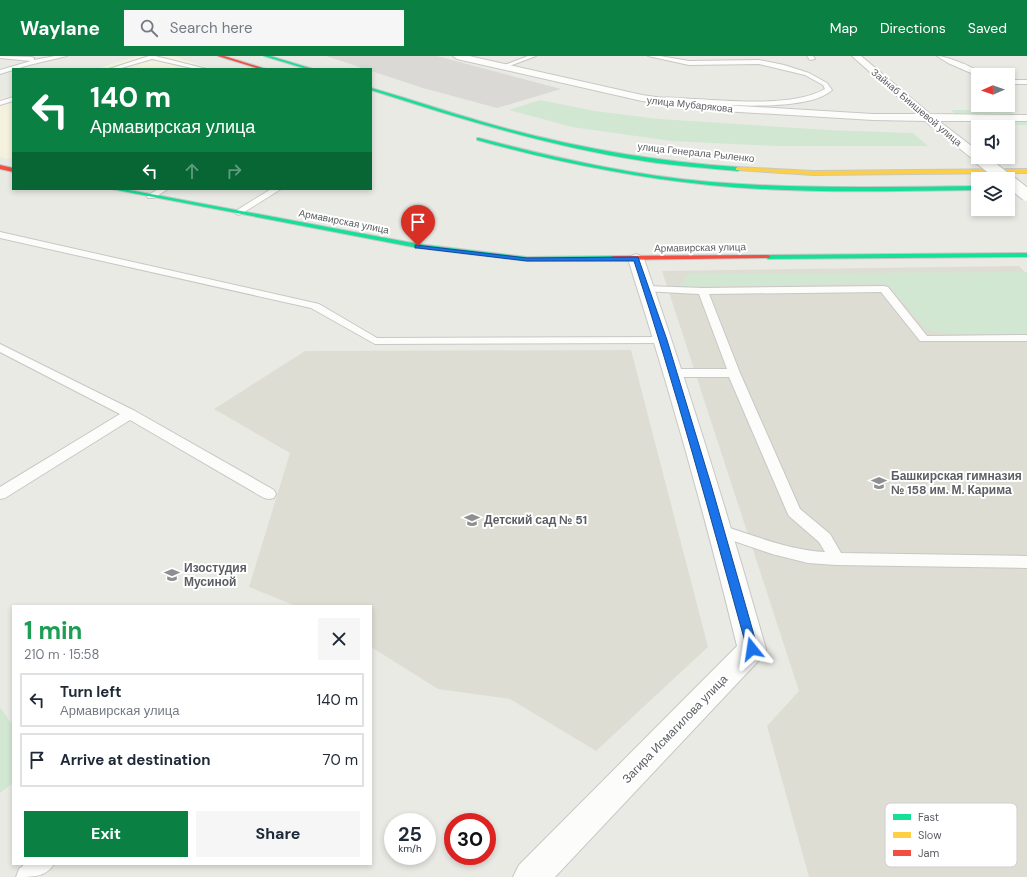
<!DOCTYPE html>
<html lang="en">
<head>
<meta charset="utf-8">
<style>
  body { margin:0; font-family:"DM Sans",sans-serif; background:#f6f6f7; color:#1f2937; height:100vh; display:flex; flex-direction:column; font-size:15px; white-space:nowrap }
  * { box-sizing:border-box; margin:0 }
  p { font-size:13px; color:#747a83 }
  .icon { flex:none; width:22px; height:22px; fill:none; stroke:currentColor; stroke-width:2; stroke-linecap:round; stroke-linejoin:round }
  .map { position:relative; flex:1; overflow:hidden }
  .panel { position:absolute; left:12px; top:549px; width:360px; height:260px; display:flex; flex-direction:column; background:#fff; border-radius:0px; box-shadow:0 2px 6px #0003 }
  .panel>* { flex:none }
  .guide { position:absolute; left:12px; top:12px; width:360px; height:122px; border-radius:0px; box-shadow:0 2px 6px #0003; background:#0b8043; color:#fff; overflow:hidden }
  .needle { width:26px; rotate:268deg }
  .buttons { position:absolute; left:971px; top:12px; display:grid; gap:8px }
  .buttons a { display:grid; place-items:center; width:44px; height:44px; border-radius:0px; background:#fff; box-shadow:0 2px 6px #0003; font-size:20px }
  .speed { position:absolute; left:384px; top:757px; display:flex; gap:8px; font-size:20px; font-weight:700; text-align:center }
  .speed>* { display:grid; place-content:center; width:52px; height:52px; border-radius:50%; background:#fff; box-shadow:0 2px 6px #0003; line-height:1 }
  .speed small { font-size:10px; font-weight:400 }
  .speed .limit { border:6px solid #d22; background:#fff; color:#111 }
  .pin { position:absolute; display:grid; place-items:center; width:34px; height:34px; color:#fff; margin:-41px -17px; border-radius:50% 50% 50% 0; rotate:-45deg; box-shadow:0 0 4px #0007 }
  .pin .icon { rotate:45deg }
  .me { position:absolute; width:44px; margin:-22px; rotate:345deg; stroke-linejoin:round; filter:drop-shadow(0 0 3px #0008) }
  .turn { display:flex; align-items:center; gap:14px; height:84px; padding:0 12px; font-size:18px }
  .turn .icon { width:52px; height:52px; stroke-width:2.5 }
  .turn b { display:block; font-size:28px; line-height:34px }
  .lanes { display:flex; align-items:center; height:38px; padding:0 12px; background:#0003; justify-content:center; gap:20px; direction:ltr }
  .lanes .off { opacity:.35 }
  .round { display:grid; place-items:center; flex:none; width:42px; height:42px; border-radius:0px; background:#f6f6f7 }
  .headline { display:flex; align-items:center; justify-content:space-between; height:68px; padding:0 12px }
  h1 { font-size:24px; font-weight:700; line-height:30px; color:#1e9e55 }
  .primary-button { display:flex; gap:8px; margin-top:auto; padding:8px 12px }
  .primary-button a { flex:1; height:46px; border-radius:0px; background:#0b8043; color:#fff; font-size:16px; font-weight:700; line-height:46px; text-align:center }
  .primary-button a+a { background:#f6f6f7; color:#1f2937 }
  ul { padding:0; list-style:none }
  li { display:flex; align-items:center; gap:12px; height:54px; margin:0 8px 6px; padding:0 4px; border:2px solid #e0e1e3; border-radius:0px }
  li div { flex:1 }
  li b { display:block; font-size:15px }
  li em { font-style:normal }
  header { display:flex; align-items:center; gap:24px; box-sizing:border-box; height:56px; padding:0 20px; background:#0b8043; color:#fff }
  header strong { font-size:19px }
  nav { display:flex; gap:22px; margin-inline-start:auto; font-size:14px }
  .search { width:280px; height:36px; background:#f6f6f7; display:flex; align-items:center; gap:10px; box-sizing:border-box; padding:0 14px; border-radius:0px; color:#747a83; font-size:15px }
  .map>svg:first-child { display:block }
</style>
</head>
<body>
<header>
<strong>Waylane</strong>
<div class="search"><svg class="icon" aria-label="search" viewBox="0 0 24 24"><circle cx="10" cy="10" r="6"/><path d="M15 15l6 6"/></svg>Search here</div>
<nav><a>Map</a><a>Directions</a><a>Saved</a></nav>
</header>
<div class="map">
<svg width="1027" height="821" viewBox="0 0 1027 821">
  <rect width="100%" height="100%" fill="#eaeae5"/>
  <g fill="#f4f1de">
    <polygon points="137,0 173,0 212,13 96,13"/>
    <polygon points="13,39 13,104 0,101 0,43"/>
  </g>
  <polygon fill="#dad9d5" points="326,0 437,0 561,33 497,52 423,32 371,15 371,13 365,13"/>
  <g fill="#deddd4">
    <polygon points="1019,210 1027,218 1027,821 809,821 767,670 799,635 662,215"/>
    <polygon points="631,294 708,591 596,695 510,643 438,633 371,591 371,550 296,550 249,531 290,397 214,353 305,295"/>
  </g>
  <g fill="#d2e7d2">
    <polygon points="540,44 595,55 659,63 828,74 913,77 928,90 776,90 671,85 572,71 509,54"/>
    <polygon points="951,54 1016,54 1017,55 1011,57 955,57"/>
    <polygon points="970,66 1027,66 1027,69 974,69"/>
    <polygon points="1027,216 1027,279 952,278 927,274 886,227 680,231 689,218"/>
    <polygon points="0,651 13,670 13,727 0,737"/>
  </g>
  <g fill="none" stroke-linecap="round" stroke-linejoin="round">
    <g stroke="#c7c7c5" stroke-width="2">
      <g id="lane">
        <polygon points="0,0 32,1 34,2 34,4 55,0 67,0 29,9 0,18 0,14 31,5 0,2"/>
        <polygon points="149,0 155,0 207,13 196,13 152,3 118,13 109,13"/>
        <polygon points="528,0 536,0 507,11 502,10"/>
        <path d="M 648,0 L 660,0 L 689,5 L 759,4 L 784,9 L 809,17 L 827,27 L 832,34 C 806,59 698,47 661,45 L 659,44 L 659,42 C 670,40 684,43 695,43 C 732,45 793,51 825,33 L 823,29 L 805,19 L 759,8 L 689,9 Z"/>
        <polygon points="807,0 813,0 815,3 810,4"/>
        <path d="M 937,0 C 947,0 976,12 984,19 L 978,20 L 948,7 Z"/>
        <rect x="1008" y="24" width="19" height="4"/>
        <polygon points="13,41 13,45 0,49 0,45"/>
        <polygon points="158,133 168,133 154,142 148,142 147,140"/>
        <polygon points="271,133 281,133 241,158 238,159 234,156"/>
        <polygon points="0,176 319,248 377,282 663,281 667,282 669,284 667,286 663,287 375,288 311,252 0,182"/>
        <path d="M 647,230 L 703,232 L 884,230 L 888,231 L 927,280 L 1027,279 L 1027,285 L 920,285 L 881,236 L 709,238 L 740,317 L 800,453 L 830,478 L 841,497 L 1027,500 L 1027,512 L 836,509 L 808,507 L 772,498 L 716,479 L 713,475 L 716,471 L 721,469 C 755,480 789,494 825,496 L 819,486 L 789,460 L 787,456 L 729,321 L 673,321 L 669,320 L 667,317 L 669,314 L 673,313 L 727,313 L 699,238 L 643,235 L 642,233 Z"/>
        <polygon points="0,288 135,355 274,434 276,438 274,442 269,443 264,442 130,364 5,442 0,443 0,431 120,358 0,296"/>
        <path d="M 25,808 L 54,808 C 46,821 33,821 16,821 L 19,813 Z"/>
      </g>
    </g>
    <g stroke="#c7c7c5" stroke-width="2">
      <g id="street">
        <polygon points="453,0 469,0 642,39 706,48 873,58 917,58 852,0 861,0 930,58 1027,59 1027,65 939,65 978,95 978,101 984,101 982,104 974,104 925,65 873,64 706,54 642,45 457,3"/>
        <path d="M 636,198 L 641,200 L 644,203 C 689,332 729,462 766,593 L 762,601 L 555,821 L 513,821 L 519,809 L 737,590 C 705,459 669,331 628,203 L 631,200 Z"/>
      </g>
    </g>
    <g stroke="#c7c8c6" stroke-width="2">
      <g id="fast">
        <polygon points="264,0 270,0 313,13 307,13"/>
        <path d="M 371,32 C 417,45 462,61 508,73 C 584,93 660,106 738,111 L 741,113 L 738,115 C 707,112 675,110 644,105 C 551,91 461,63 371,34 Z"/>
        <path d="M 479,82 C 556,102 632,119 711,126 C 800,133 889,131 978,130 L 978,134 C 888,135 798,138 709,129 C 630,121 553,105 477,84 L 477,82 Z"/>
        <polygon points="112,133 124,133 418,188 527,201 613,200 616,202 613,204 527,205 418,192"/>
        <polygon points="1027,197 1027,201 768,203 765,201 768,199"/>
      </g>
    </g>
    <g stroke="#c7c8c6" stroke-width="2">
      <polygon id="slow" points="738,111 813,115 1027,113 1027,117 813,119 736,114 736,112"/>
    </g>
    <g stroke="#c7c8c6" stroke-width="2">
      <g id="jam">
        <polygon points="218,0 224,0 266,13 260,13"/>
        <polygon points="0,109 13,112 13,116 0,113"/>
        <polygon points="768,199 770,200 770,202 613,204 610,202 613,200"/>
      </g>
    </g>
    <use href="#lane" fill="#fcfcfb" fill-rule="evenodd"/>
    <use href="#street" fill="#fcfcfb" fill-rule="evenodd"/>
    <use href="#fast" fill="#16e098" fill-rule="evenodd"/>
    <use href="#slow" fill="#ffcf43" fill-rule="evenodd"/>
    <use href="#jam" fill="#f24e42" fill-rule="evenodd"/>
    <g stroke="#c7c7c5" stroke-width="14" stroke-linecap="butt">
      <g id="street-bridge">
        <polyline points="978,101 1006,123"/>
        <polyline points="1008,124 1027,139"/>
      </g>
    </g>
    <use href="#street-bridge" stroke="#fcfcfb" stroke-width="12"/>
  </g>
  <path fill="#1a73e8" stroke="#114b97" d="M 415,189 L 527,202 L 638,201 L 667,284 L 712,432 L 758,593 L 757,596 L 752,598 L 748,596 L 747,593 C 711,463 676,333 634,205 L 527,205 L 418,192 L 415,192 Z"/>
  <defs>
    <g id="school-bare" transform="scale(1.2)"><path d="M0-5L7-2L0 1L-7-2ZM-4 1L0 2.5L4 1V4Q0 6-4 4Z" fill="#8d8f90" stroke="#fff" stroke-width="2.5" paint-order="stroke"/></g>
  </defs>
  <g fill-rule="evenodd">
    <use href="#school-bare" x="879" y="427"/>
    <use href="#school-bare" x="472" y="464"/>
    <use href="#school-bare" x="172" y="519"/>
  </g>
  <g text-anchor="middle" stroke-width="4" stroke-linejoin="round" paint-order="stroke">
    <g font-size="10" fill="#5b5e63" stroke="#fff">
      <text transform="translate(690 48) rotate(6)" y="4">улица Мубарякова</text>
      <text transform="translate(917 51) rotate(40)" y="4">Зайнаб Биишевой улица</text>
      <text transform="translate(696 96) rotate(6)" y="4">улица Генерала Рыленко</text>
      <text transform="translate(344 165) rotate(11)" y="4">Армавирская улица</text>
      <text transform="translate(700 191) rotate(-1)" y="4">Армавирская улица</text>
    </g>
    <g font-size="12" font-weight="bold" fill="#5b5e63" stroke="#fff" text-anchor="start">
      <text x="891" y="424">Башкирская гимназия<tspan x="891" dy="14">№ 158 им. М. Карима</tspan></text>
      <text x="484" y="468">Детский сад № 51</text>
      <text x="184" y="516">Изостудия<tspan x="184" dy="14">Мусиной</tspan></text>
    </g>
    <g font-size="12" fill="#5b5e63" stroke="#fff">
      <text transform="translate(675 673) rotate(-46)" y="4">Загира Исмагилова улица</text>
    </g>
  </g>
  <rect x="885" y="747" width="132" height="64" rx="6" fill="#fff" stroke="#cecfd0" stroke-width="1"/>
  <rect x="893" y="758" width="18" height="6" fill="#16e098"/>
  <rect x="893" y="776" width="18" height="6" fill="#ffcf43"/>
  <rect x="893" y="794" width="18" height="6" fill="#f24e42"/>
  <g font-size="11" fill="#5b5e63">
    <text x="918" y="765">Fast</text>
    <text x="918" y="783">Slow</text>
    <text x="918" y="801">Jam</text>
  </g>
</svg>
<div class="buttons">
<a><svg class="needle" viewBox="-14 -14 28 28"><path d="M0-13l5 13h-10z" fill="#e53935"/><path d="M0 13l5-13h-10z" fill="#747a83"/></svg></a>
<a><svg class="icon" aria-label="sound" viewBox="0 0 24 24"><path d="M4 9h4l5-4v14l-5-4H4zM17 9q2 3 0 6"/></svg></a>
<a><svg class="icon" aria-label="layers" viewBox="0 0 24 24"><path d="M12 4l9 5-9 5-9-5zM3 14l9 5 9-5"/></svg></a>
</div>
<div class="speed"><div>25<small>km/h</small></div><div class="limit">30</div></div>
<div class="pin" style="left:418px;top:190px;background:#d93025"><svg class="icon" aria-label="arrive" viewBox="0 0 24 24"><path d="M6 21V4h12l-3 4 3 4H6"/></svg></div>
<svg class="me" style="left:752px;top:593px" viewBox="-20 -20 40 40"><path d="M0-17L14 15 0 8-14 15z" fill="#1a73e8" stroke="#fff" stroke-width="4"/></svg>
<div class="guide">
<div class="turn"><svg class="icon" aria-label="left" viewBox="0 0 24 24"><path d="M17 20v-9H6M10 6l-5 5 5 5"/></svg><div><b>140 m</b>Армавирская улица</div></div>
<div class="lanes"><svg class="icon" aria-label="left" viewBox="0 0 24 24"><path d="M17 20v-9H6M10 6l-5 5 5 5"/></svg><svg class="icon off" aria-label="ahead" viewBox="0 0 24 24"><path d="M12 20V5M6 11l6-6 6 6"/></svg><svg class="icon off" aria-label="right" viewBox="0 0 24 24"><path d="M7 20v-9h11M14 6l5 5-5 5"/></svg></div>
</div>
<section class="panel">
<div class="headline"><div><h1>1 min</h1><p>210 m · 15:58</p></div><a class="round"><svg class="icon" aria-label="close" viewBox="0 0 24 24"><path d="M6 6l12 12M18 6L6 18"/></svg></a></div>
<ul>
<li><svg class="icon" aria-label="left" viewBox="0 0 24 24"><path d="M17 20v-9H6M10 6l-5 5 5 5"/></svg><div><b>Turn left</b><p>Армавирская улица</p></div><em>140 m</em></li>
<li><svg class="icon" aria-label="arrive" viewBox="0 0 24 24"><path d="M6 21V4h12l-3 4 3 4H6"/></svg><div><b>Arrive at destination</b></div><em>70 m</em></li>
</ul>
<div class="primary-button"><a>Exit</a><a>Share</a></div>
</section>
</div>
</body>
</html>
